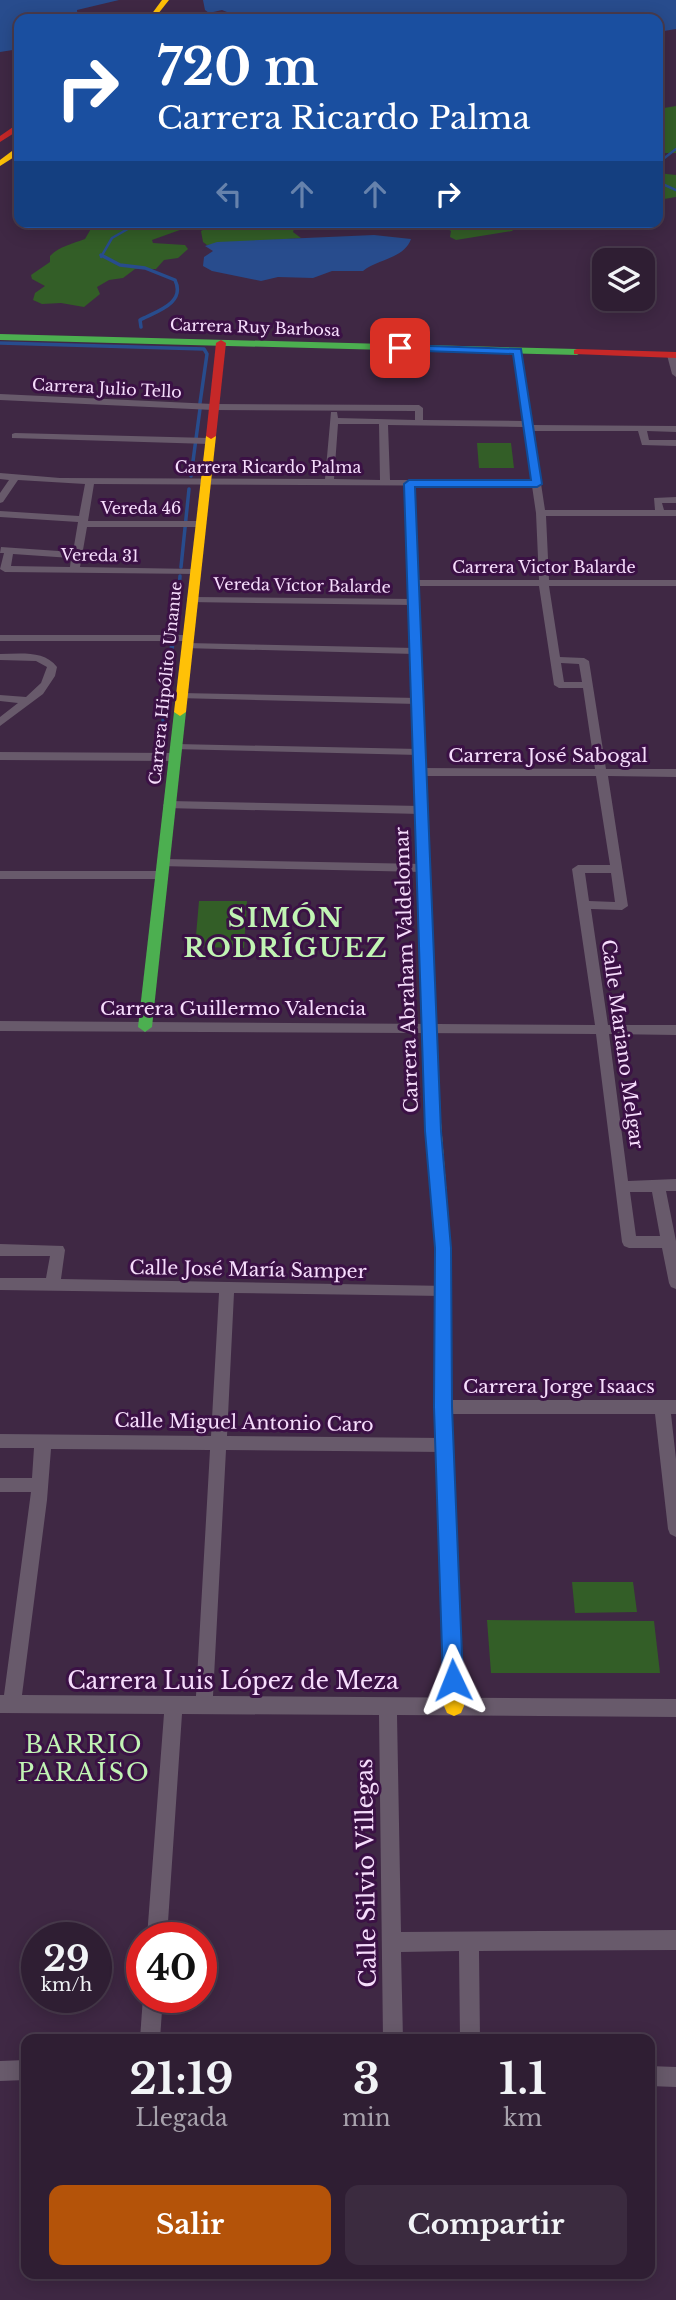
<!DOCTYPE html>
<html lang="es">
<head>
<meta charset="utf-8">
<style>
  body { margin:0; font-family:"Libre Baskerville",serif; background:#3b2b3f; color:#f1f3f6; height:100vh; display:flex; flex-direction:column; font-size:26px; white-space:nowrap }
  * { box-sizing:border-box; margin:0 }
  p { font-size:23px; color:#a7a2ac }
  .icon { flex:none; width:38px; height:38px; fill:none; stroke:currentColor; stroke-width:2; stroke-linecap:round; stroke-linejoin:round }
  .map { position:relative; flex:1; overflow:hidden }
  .drawer { position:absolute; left:21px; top:2034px; width:634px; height:245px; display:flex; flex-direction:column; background:#2f1e33; border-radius:14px; box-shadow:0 4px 18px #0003,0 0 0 2px #4a3c4e }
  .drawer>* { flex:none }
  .guide { position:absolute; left:14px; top:14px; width:649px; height:214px; border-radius:14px; box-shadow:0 4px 18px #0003,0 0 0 2px #4a3c4e; background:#1a4fa0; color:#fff; overflow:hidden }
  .controls { position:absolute; left:592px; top:248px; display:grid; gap:14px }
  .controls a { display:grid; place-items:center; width:63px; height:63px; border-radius:14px; background:#2f1e33; box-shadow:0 4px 18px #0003,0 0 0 2px #4a3c4e; font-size:35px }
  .speed { position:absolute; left:21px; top:1922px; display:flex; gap:14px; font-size:35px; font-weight:700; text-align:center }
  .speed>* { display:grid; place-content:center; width:91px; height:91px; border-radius:50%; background:#2f1e33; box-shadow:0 4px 18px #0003,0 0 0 2px #4a3c4e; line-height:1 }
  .speed small { font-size:18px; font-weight:400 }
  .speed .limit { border:10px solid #d22; background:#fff; color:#111 }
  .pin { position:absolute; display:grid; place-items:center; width:60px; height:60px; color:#fff; margin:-30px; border-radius:14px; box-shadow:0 4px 10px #0006 }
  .me { position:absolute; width:77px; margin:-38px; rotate:358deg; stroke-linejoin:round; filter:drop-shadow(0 0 5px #0008) }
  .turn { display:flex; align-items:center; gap:24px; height:147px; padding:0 28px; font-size:32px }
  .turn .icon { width:91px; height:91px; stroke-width:2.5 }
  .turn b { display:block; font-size:49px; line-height:60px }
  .lanes { display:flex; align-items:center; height:66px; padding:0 28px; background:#0003; justify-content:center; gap:35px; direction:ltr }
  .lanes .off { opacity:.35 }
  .eta { display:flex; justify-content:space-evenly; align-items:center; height:119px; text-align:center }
  .eta b { font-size:42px; font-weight:800; line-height:49px }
  .action { display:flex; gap:14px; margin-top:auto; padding:14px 28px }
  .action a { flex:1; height:80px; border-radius:14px; background:#b45309; color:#fff; font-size:28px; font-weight:800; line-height:80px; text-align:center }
  .action a+a { background:#3b2b3f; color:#f1f3f6 }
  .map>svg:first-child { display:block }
</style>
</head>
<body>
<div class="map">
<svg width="676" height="2300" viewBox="0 0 676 2300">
  <rect width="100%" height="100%" fill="#3f2844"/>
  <g fill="#335e27">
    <polygon points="676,106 676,153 658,153 658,109"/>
    <polygon points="658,173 676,175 676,197 658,200"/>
    <path d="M 100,222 L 202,222 L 152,240 L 153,243 L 185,245 L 188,249 L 178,258 L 164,260 L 156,269 L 135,269 L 123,278 L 109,280 L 97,287 L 100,294 L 84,307 L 61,303 L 42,304 L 33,300 L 35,293 L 45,286 L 32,279 L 31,275 L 50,262 L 50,256 C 60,246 72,244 85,239 L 92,227 Z"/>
    <polygon points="218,222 347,222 294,229 293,232 301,238 207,245 203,242 201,231"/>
    <polygon points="384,222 521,222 512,231 456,240 450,237 451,231 446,228"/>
    <polygon points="477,443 511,443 514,468 479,468"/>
    <polygon points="199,901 247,901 244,948 195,947"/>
    <polygon points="572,1582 633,1582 637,1612 575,1613"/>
    <polygon points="487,1620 654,1621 660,1673 491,1673"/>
  </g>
  <g fill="#284c8d">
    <polygon points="0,0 119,0 77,10 78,19 19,19 19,49 0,52"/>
    <polygon points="203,0 676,0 676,29 658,32 658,19 293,19 237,16 222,10 209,13 205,10"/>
    <path d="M 374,235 L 411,239 C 404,259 377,259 363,271 L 332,271 L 313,278 L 278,277 L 261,281 L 212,271 L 203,266 L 204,257 L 213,251 L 205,246 L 217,242 Z"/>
  </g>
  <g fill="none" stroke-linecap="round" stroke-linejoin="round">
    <g stroke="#284c8d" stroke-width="2.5">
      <polyline points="658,163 676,149"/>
      <polyline points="658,182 676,190"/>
      <polyline points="101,257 112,238 140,222"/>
    </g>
    <g stroke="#284c8d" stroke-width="3.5">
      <path d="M 101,255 L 120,265 L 145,268 L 175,280 C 186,303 157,311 140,320 L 141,327"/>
      <polyline points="0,343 204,349 207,354 200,403"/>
      <polyline points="191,476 200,409"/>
      <polyline points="181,567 189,489"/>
      <polyline points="179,588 180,576"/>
    </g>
    <g stroke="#284c8d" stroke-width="4.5">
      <polyline points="174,633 179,587"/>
      <polyline points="160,752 172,646"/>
    </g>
    <g fill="#685a6b" fill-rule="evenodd">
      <path d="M 517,348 L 521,351 L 532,425 L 676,426 L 676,432 L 647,431 L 649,440 L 676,440 L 676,446 L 642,445 L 638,431 L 533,431 L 545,510 L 655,510 L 654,498 L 676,497 L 676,503 L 662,503 L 664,510 L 676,510 L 676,516 L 546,516 L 549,580 L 676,580 L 676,586 L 549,586 L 560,657 L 584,658 L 589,661 L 606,769 L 676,769 L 676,777 L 608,776 L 628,906 L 622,910 L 591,909 L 608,1025 L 676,1025 L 676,1035 L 609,1034 L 628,1181 L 676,1179 L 676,1191 L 666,1191 L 676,1241 L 676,1289 L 671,1287 L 669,1283 L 662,1248 L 629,1248 L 624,1246 L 622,1242 L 596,1034 L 0,1031 L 0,1021 L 595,1025 L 572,869 L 578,865 L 610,865 L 596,776 L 420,776 L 414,772 L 420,768 L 595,769 L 583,688 L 559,688 L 554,685 L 539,586 L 412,586 L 407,583 L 412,580 L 539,580 L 536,513 L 532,486 L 94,484 L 88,521 L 200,521 L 205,524 L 200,527 L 87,527 L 80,567 L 194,569 L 198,570 L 198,574 L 5,572 L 0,569 L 4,553 L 0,553 L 1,547 L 73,552 L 78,522 L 0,517 L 0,511 L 79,516 L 85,484 L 18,480 L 3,502 L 0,503 L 0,493 L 9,480 L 0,479 L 0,473 L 60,478 L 325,479 L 331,412 L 337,412 L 338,418 L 415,420 L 415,411 L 213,410 L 0,400 L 0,394 L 213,404 L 419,405 L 423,408 L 423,420 L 523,421 L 513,351 ZM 338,424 L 379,424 L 380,480 L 334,479 ZM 388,425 L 524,427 L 531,480 L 390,480 ZM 13,554 L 71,558 L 70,567 L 11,566 ZM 561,663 L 579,664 L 582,682 L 564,682 ZM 585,873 L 611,873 L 615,902 L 589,901 ZM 630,1192 L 652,1192 L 660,1236 L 636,1236 Z"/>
      <polygon points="671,352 676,358 676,377 672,374 667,355"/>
      <polygon points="15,433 209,438 214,441 209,444 12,438 12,434"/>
      <polygon points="191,597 413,599 418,602 413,605 187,602 187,598"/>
      <polygon points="0,635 187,635 192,638 187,641 0,641"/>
      <polygon points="187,643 415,648 420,651 415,654 183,648 182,646"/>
      <path d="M 0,654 C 20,654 44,650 57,667 L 55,676 L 43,694 L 0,726 L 0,717 L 18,703 L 0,701 L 0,695 L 26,697 L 41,683 L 47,667 L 36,661 L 0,660 Z"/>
      <polygon points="181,693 417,698 422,701 417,704 177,698 177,694"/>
      <polygon points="176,744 419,749 425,752 419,755 172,749 170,747"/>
      <polygon points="0,752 175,753 181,757 175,761 0,760"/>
      <polygon points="169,801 421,806 427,810 421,814 165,808 163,805"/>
      <polygon points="163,859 423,864 429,868 423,872 159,866 157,863 159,860"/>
      <polygon points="0,871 162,871 168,875 162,879 0,879"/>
      <path d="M 0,1244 L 63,1246 L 65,1250 L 61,1279 L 448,1286 L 450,1290 L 448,1294 L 443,1296 L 234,1293 L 227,1436 L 444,1438 L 450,1440 L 452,1445 L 450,1450 L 444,1452 L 226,1450 L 213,1696 L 676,1699 L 676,1717 L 397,1715 L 401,1932 L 676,1930 L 676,1950 L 479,1951 L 480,2039 L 460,2039 L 459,1951 L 401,1952 L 403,2039 L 383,2039 L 379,1715 L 182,1714 L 167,1937 L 147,1937 L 164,1714 L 0,1713 L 0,1695 L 4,1695 L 31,1492 L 0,1492 L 0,1478 L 32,1478 L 34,1448 L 0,1448 L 0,1434 L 211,1436 L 219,1293 L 0,1290 L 0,1278 L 46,1278 L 50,1256 L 0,1256 ZM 51,1449 L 210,1450 L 196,1696 L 22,1695 L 47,1500 Z"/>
      <polygon points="443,1400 676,1400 676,1414 671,1414 676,1459 676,1537 670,1534 668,1529 655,1414 443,1414 437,1412 435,1407 437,1402"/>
      <polygon points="143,1997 163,1997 160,2039 140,2039"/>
      <polygon points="26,2060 26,2080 0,2081 0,2061"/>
      <polygon points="649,2066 676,2067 676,2087 649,2086"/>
    </g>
    <g fill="#4caf50" fill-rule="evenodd">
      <polygon points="0,334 577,349 582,352 577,355 0,340"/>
      <polygon points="409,481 414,484 441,1123 433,1129 425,1123 404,484"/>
      <polygon points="180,708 186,712 152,1027 145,1032 138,1027 174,712"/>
    </g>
    <g fill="#ffc107" fill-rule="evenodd">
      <polygon points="162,0 169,0 154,19 148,19"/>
      <polygon points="16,148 19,148 19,154 0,166 0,160"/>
      <polygon points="211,433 216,436 186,712 180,716 174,712 206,436"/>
      <polygon points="433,1117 441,1123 451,1248 452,1407 464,1706 461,1713 454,1716 447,1713 444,1706 434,1407 435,1248 425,1123"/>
    </g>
    <g fill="#c62828" fill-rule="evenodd">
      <polygon points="16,125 19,125 19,130 0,142 0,136"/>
      <polygon points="221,340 226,343 216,436 211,439 206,436 216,343"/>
      <polygon points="577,349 676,352 676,358 574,354 574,350"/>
    </g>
  </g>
  <polygon fill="#1a73e8" stroke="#114b97" stroke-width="2" points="400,345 521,349 542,484 537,487 415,487 441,1131 451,1248 452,1407 463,1680 460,1687 453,1690 446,1687 443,1680 434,1407 435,1248 425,1131 404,484 409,480 531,480 513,354 397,350 397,346"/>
  <g text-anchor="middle" stroke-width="6" stroke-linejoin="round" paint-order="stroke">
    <g font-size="16" fill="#f6ddfc" stroke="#3b1145">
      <text transform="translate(255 327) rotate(2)" y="6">Carrera Ruy Barbosa</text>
      <text transform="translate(107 388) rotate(3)" y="6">Carrera Julio Tello</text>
      <text x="268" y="473">Carrera Ricardo Palma</text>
      <text x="141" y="514">Vereda 46</text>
      <text transform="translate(100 555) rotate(1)" y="6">Vereda 31</text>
      <text x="544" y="573">Carrera Victor Balarde</text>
      <text transform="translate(302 585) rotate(1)" y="6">Vereda Víctor Balarde</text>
      <text transform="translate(165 683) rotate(-84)" y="6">Carrera Hipólito Unanue</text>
    </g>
    <g font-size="19" fill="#f6ddfc" stroke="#3b1145">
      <text x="548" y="762">Carrera José Sabogal</text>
      <text transform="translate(406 970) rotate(-92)" y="7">Carrera Abraham Valdelomar</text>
      <text x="233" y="1015">Carrera Guillermo Valencia</text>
      <text transform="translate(623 1044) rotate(82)" y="7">Calle Mariano Melgar</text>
      <text transform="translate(248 1269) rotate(1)" y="7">Calle José María Samper</text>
      <text x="559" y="1393">Carrera Jorge Isaacs</text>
      <text transform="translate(244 1422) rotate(1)" y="7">Calle Miguel Antonio Caro</text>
    </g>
    <g font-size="23" fill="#f6ddfc" stroke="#3b1145">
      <text x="233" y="1689">Carrera Luis López de Meza</text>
      <text transform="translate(366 1873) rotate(-91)" y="8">Calle Silvio Villegas</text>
    </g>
    <g font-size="24" letter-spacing="2" fill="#c1f4b4" stroke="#3b1145">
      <text x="84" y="1753">BARRIO<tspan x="84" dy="28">PARAÍSO</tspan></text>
    </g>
    <g font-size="26" font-weight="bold" letter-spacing="2" fill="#c1f4b4" stroke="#3b1145">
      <text x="286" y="927">SIMÓN<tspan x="286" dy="30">RODRÍGUEZ</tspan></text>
    </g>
  </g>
</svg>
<div class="controls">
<a><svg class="icon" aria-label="layers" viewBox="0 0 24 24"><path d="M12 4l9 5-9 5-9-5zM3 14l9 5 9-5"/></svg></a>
</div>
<div class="speed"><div>29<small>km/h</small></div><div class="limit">40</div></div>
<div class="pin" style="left:400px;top:348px;background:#d93025"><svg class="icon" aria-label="arrive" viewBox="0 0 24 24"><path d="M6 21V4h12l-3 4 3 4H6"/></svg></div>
<svg class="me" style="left:453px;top:1680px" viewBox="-20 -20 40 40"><path d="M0-17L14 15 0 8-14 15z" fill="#1a73e8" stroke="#fff" stroke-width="4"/></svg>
<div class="guide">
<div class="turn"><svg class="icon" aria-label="right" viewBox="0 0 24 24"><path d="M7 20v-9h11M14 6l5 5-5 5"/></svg><div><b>720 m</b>Carrera Ricardo Palma</div></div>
<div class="lanes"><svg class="icon off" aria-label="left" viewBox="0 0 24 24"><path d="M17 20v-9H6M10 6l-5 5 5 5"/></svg><svg class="icon off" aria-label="ahead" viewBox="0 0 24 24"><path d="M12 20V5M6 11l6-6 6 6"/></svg><svg class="icon off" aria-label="ahead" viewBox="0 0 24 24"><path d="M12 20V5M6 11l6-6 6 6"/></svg><svg class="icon" aria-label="right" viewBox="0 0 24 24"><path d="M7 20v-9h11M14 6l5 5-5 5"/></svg></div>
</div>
<section class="drawer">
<div class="eta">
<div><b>21:19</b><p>Llegada</p></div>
<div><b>3</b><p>min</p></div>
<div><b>1.1</b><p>km</p></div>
</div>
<div class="action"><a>Salir</a><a>Compartir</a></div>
</section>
</div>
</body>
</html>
